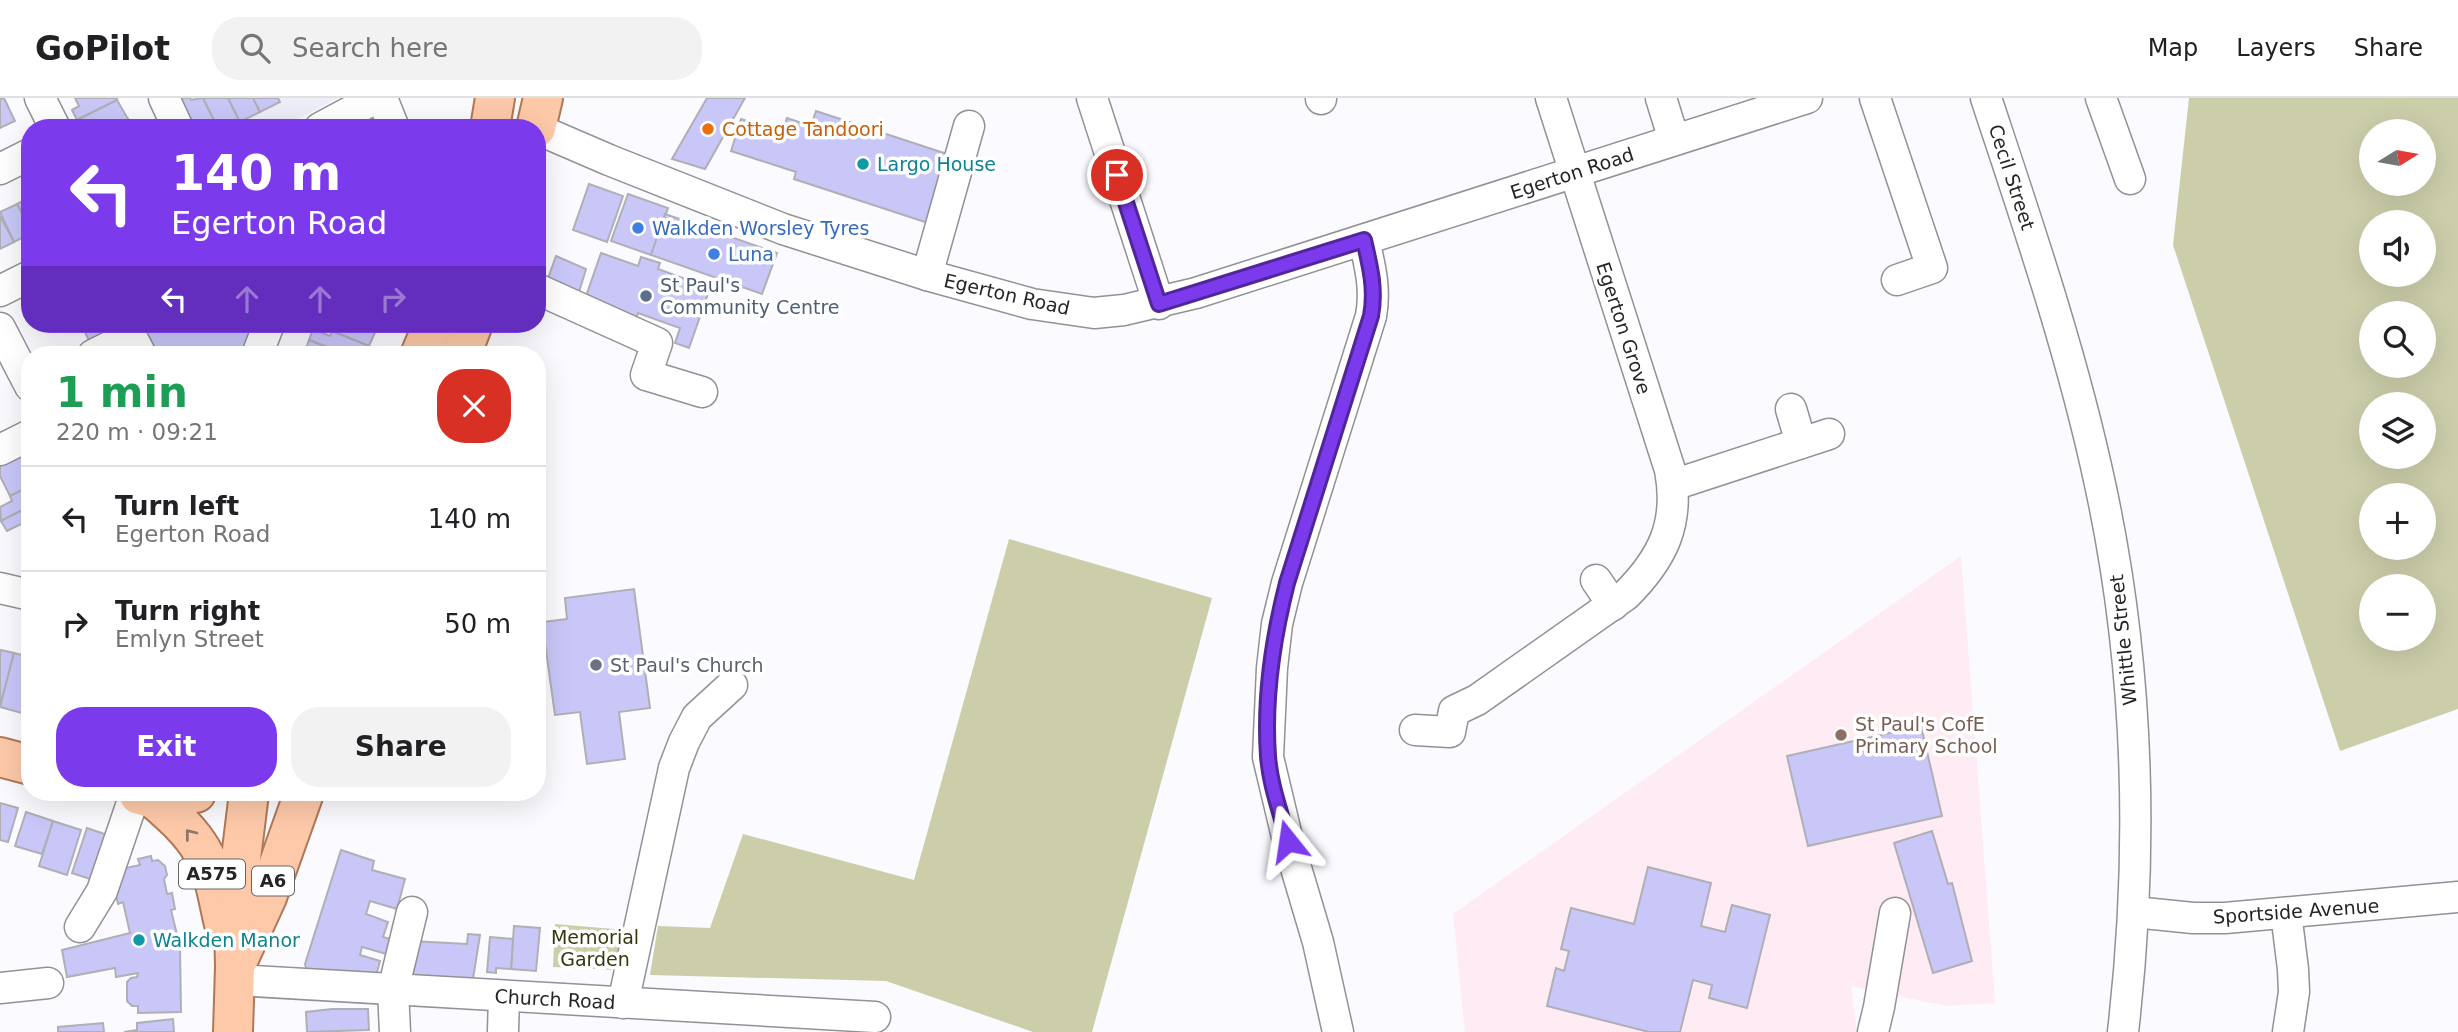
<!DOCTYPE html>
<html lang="en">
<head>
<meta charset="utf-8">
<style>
  body { margin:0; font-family:"DejaVu Sans",sans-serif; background:#f2f2f2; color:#202124; height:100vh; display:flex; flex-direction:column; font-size:26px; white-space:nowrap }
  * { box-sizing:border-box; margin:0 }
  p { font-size:23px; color:#757577 }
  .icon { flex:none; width:38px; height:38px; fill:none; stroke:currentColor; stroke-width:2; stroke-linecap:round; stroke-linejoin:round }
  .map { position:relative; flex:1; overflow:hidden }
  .side { position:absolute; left:21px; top:248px; width:525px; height:455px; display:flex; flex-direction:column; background:#fff; border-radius:28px; box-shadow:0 7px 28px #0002 }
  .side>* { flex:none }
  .guide { position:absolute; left:21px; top:21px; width:525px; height:214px; border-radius:28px; box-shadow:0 7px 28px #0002; background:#7c3aed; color:#fff; overflow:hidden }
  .needle { width:46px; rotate:79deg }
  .fabs { position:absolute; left:2359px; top:21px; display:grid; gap:14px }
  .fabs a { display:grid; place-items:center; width:77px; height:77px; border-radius:50%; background:#fff; box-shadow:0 7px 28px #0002; font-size:35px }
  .pin { position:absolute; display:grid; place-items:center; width:60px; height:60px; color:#fff; margin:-30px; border:4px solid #fff; border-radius:50%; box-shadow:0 2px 7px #0007 }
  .me { position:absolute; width:77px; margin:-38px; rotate:345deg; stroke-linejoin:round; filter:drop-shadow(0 0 5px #0008) }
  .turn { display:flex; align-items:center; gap:24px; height:147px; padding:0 35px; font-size:32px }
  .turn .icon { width:91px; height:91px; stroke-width:2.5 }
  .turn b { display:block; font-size:49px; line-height:60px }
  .lanes { display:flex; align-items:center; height:66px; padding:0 35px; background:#0003; justify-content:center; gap:35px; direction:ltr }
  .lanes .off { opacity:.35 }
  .round { display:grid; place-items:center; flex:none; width:74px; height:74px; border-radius:28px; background:#f2f2f2 }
  .summary { display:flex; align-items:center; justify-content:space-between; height:119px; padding:0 35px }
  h1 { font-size:42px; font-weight:600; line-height:52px; color:#1e9e55 }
  .primary-button { display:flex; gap:14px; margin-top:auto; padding:14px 35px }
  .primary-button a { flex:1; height:80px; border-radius:28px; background:#7c3aed; color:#fff; font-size:28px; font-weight:600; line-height:80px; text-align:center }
  .primary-button a+a { background:#f2f2f2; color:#202124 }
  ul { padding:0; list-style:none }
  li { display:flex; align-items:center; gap:21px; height:105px; padding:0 35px; border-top:2px solid #e0e0e0 }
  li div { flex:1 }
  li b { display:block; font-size:26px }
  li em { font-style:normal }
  header { display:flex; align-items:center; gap:42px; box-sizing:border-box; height:98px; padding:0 35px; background:#fff; border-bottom:2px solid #e0e0e0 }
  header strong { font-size:33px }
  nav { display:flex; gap:38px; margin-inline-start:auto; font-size:24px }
  .search { width:490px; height:63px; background:#f2f2f2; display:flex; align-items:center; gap:18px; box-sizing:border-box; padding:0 24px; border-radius:28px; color:#757577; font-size:26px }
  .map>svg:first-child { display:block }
</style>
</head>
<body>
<header>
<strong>GoPilot</strong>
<div class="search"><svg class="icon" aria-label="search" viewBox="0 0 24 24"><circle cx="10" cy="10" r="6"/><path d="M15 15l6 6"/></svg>Search here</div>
<nav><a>Map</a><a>Layers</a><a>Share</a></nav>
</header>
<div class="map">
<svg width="2458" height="934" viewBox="0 0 2458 934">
  <rect width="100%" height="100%" fill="#fafaff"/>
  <polygon fill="#eeeef9" points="170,0 338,0 281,30 185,30"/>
  <polygon fill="#feebf4" points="1961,458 1995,905 1947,908 1851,888 1857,934 1465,934 1453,816"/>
  <g fill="#ccceaa" fill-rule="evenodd">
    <path d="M 2189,0 L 2458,0 L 2458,611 L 2340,653 L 2173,147 ZM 2371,33 L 2424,33 L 2424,86 L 2371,86 ZM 2371,124 L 2424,124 L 2424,177 L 2371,177 ZM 2371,215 L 2424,215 L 2424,268 L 2371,268 ZM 2371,306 L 2424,306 L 2424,359 L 2371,359 ZM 2371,397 L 2424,397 L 2424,450 L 2371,450 ZM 2371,488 L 2424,488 L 2424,541 L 2371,541 Z"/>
    <polygon points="1009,441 1212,500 1092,934 1033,934 886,883 650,877 658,828 710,830 743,736 914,782"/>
    <polygon points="555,826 626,832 618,872 553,869"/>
  </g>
  <g fill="#c9c7f8" stroke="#afafb5" stroke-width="2">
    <polygon points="4,0 15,23 0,30 0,1"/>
    <polygon points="75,0 117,0 117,2 77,22 72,12 79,8"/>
    <polygon points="176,0 190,0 191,2 203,0 218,30 191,30"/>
    <polygon points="203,0 228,0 240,24 228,30 218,30"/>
    <polygon points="228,0 253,0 260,14 240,24"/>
    <polygon points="253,0 278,0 280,4 260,14"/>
    <polygon points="707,0 745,0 705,71 672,61"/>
    <polygon points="117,2 128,21 112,30 81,30 77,22"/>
    <polygon points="816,13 956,59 934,127 794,81 796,74 731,53 741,21 782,34 787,20 811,28"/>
    <polygon points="128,21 132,30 112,30"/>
    <polygon points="589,86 623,98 607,144 573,132"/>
    <polygon points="628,96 668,110 651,157 611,143"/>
    <polygon points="30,99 30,130 17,106"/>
    <polygon points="17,106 30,130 30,136 14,144 0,114"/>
    <polygon points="665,116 777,155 762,196 651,157"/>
    <polygon points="0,118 14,144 0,151"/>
    <polygon points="601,155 638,168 641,159 660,165 658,171 710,190 689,250 675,245 680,230 638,215 634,225 583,207"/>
    <polygon points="556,158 586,171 579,194 547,183"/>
    <polygon points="81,226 132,226 93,251"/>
    <polygon points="147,226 254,226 242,257 158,257 143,228"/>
    <polygon points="329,226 371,226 378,228 369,248 332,233 334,228"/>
    <polygon points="313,231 330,238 332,233 369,248 366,257 347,257 309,242"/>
    <polygon points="309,242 347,257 316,257 305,253"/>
    <polygon points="30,346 30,388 10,398 0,378 0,361"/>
    <polygon points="30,388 30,408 1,423 0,409 12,403 10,398"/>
    <polygon points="30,408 30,429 28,430 25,424 7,433 1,423"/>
    <polygon points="634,491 650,610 619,614 625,661 587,666 580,614 555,617 542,524 567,521 565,500"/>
    <polygon points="1,552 14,555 0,609 0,555"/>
    <polygon points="14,555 26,558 23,571 30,572 30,585 22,615 0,609"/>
    <polygon points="30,585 30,616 22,615"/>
    <polygon points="1921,628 1942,718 1808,748 1787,658"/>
    <polygon points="0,705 18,710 8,744 0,742"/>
    <polygon points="26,714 53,723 42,756 15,748"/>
    <polygon points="53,723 81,732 67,777 39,768"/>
    <polygon points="87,730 110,738 96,783 72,775"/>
    <polygon points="1932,733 1948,786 1952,785 1972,863 1933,875 1894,745"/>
    <polygon points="341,752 374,763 372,772 405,781 397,811 370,803 366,816 388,824 383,839 394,842 390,857 362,849 360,857 380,863 376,878 307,874 305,866"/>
    <polygon points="151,758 152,763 158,762 165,768 167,777 164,781 167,796 172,795 175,811 171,812 180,849 181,914 138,915 138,908 132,908 127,903 127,884 131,880 137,879 138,875 116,879 115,870 67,879 62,852 130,835 123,804 118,806 114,788 116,772 140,767 138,761"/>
    <polygon points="1648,769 1711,785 1701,828 1725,834 1732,807 1770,817 1747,910 1709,900 1712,887 1693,882 1680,934 1649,934 1547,908 1556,870 1564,873 1569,853 1561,851 1571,810 1634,826"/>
    <polygon points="514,828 540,830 536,873 511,871"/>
    <polygon points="468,836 480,837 473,881 403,877 412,843 467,846"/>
    <polygon points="490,839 513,841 511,871 496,870 496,875 487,874"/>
    <polygon points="332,911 368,911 369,932 307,934 306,914"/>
    <polygon points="173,921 174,934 124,934 137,932 137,925"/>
    <polygon points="103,925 104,934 58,934 58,929"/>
  </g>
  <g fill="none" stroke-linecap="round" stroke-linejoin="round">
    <g stroke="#919196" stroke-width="33">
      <g id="minor">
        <polyline points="40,0 55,30"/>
        <polyline points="164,0 178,30"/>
        <polyline points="382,0 394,30"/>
        <polyline points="1092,0 1159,206"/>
        <polyline points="1321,0 1321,1"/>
        <polyline points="1661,0 1674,42"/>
        <polyline points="1875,0 1932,170 1897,182"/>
        <path d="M 1986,0 C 2028,127 2072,255 2100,386 C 2139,566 2144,752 2123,934"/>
        <polyline points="2101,0 2130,81"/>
        <polyline points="320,30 376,0"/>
        <polyline points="537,31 609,62 783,131 927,177 1032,206 1094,215 1124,212 1196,195 1807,0"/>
        <polyline points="0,71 30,56"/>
        <polyline points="927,177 969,28"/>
        <polyline points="537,191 657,245 646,277 702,294"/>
        <polyline points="0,193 30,178"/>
        <polyline points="0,230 30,288"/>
        <polyline points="93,257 131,238 141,257"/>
        <polyline points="257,257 269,226"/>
        <polyline points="1791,311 1801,345"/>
        <polyline points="0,352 30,337"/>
        <polyline points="1673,387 1829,336"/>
        <polyline points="1596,482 1613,507"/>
        <polyline points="0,490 30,497"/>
        <path d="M 1415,632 L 1450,634 L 1454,613 L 1477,602 L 1626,497 C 1663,460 1680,425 1670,372 L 1551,0"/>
        <polyline points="2134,814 2193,820 2225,820 2458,799"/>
        <polyline points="2286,815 2293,871 2294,894 2288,934"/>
        <polyline points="80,829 102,793 135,696"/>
        <polyline points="235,882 875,919"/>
        <polyline points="0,890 48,885"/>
        <polyline points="623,905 674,670 684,644 697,619 732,587"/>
        <polyline points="395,934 393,892 412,814"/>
        <polyline points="503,934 504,898"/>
        <path d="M 1338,934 L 1318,844 L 1288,743 L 1268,659 L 1272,570 L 1277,526 L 1287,485 L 1371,218 C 1376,191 1370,168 1364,142"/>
        <polyline points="1873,934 1879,909 1895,815"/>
      </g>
    </g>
    <g stroke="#b07856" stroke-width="42">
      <g id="major">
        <polyline points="490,30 495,0"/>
        <polyline points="536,30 543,0"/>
        <polyline points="420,257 433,226"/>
        <polyline points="461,257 473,226"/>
        <polyline points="0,659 30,667"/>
        <polyline points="139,697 154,701 196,695"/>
        <path d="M 154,701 C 172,717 190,732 202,753 C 215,774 218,802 224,826"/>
        <polyline points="239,860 267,799 304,695"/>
        <polyline points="233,934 235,869 234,817 249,695"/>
      </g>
    </g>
    <use href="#minor" stroke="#fff" stroke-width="30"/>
    <use href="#major" stroke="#fdc9a9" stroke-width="38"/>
  </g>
  <defs><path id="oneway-chevron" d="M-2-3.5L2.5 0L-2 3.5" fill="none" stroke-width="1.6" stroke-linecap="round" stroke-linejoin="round" transform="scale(1.75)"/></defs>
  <use stroke="#917768" href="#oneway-chevron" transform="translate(190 736) rotate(-128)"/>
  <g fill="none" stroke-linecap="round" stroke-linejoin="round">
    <g stroke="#51269a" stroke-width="18">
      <path id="route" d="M 1117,77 L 1159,206 L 1364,142 C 1370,168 1376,191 1371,218 L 1287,485 C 1273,540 1264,601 1268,658 C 1270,687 1281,715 1288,743"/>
    </g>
    <use href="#route" stroke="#7c3aed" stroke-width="12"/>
  </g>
  <circle fill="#e8710a" stroke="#fff" stroke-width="2.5" cx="708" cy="31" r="7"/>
  <g fill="#0f9aa8" stroke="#fff" stroke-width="2.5">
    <circle cx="863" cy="66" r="7"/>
    <circle cx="139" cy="842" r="7"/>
  </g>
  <g fill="#3f7fe0" stroke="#fff" stroke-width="2.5">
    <circle cx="638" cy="130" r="7"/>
    <circle cx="714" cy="156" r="7"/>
  </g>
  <circle fill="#5c6f8a" stroke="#fff" stroke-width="2.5" cx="646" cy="198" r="7"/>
  <circle fill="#6b7280" stroke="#fff" stroke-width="2.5" cx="596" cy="567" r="7"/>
  <circle fill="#8d6e63" stroke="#fff" stroke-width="2.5" cx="1841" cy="637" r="7"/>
  <g text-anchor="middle" stroke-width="7" stroke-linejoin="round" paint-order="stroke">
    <g fill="#fff" stroke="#666668" stroke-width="2">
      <rect x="179" y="761.5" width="66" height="29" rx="5"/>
      <rect x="252" y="768.5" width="42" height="29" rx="5"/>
    </g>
    <g font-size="18" font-weight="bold" fill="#252527">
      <text x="212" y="782">A575</text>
      <text x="273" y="789">A6</text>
    </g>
    <g font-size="19" fill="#c56008" stroke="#fff" text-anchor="start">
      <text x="722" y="38">Cottage Tandoori</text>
    </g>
    <g font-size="19" fill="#0d838f" stroke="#fff" text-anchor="start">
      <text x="877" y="73">Largo House</text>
      <text x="153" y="849">Walkden Manor</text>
    </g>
    <g font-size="19" fill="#252527" stroke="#fff">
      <text transform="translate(1572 75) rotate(-18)" y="7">Egerton Road</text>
      <text transform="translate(2012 79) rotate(72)" y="7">Cecil Street</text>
      <text transform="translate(1007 196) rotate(13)" y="7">Egerton Road</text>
      <text transform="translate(1624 230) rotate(72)" y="7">Egerton Grove</text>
      <text transform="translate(2123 542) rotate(-96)" y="7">Whittle Street</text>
      <text transform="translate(2296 813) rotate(-4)" y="7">Sportside Avenue</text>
      <text transform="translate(555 901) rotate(3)" y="7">Church Road</text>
    </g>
    <g font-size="19" fill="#366cbe" stroke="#fff" text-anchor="start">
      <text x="652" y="137">Walkden Worsley Tyres</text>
      <text x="728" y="163">Luna</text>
    </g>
    <g font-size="19" fill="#4e5e75" stroke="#fff" text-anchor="start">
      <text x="660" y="194">St Paul's<tspan x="660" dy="22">Community Centre</tspan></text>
    </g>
    <g font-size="19" fill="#5b616d" stroke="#fff" text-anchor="start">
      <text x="610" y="574">St Paul's Church</text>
    </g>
    <g font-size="19" fill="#785e54" stroke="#fff" text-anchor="start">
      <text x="1855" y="633">St Paul's CofE<tspan x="1855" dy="22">Primary School</tspan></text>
    </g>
    <g font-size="19" fill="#36370f" stroke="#fff">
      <text x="595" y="846">Memorial<tspan x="595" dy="22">Garden</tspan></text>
    </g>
  </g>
</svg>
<div class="fabs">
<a><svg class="needle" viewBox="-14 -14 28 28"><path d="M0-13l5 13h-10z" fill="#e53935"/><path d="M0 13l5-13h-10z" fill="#757577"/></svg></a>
<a><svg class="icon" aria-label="sound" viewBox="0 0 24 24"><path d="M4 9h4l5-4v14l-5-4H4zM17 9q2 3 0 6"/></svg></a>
<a><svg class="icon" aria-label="search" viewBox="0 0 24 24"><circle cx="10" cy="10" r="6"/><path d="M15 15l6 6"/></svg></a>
<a><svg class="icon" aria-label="layers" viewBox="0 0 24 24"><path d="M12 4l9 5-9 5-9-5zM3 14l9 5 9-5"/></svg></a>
<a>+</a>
<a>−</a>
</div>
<div class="pin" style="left:1117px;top:77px;background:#d93025"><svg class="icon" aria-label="arrive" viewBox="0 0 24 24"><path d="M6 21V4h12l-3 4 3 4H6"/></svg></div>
<svg class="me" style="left:1288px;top:743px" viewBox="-20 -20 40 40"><path d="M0-17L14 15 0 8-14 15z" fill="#7c3aed" stroke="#fff" stroke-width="4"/></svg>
<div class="guide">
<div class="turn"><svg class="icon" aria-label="left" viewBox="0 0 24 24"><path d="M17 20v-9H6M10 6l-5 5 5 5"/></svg><div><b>140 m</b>Egerton Road</div></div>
<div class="lanes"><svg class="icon" aria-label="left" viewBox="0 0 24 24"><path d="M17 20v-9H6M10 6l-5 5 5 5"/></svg><svg class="icon off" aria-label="ahead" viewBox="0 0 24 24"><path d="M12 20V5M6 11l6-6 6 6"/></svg><svg class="icon off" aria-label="ahead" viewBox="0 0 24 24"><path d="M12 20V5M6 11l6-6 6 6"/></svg><svg class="icon off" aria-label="right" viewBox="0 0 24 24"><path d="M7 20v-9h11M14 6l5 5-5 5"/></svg></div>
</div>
<section class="side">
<div class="summary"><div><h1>1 min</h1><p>220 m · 09:21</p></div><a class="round" style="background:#d93025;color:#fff"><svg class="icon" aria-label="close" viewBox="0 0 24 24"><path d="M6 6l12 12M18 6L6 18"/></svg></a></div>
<ul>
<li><svg class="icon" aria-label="left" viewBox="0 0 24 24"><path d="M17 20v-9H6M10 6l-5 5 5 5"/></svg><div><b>Turn left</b><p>Egerton Road</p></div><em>140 m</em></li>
<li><svg class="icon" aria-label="right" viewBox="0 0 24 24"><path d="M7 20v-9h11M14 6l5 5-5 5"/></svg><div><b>Turn right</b><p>Emlyn Street</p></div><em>50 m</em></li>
</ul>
<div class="primary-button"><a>Exit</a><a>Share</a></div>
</section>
</div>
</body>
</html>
